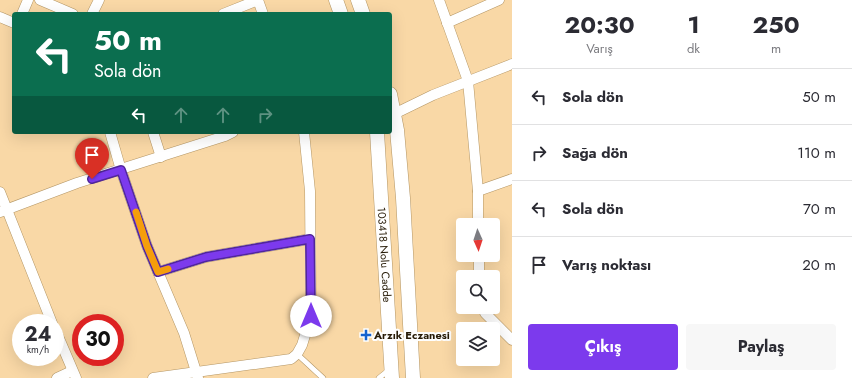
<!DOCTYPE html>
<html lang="tr">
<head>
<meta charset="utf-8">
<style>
  body { margin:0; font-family:Jost,sans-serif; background:#f7f7f7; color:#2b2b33; height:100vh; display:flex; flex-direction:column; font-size:15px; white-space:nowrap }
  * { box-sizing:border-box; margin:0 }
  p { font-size:13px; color:#7c7c81 }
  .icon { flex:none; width:22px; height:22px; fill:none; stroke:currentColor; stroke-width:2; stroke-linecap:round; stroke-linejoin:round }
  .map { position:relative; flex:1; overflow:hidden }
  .details { display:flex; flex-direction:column; background:#fff; width:340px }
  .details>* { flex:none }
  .guide { position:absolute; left:12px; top:12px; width:380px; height:122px; border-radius:4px; box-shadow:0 4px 16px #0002; background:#0b6e4f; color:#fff; overflow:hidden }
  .needle { width:26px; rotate:177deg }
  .controls { position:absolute; left:456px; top:218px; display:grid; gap:8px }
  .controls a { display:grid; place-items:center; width:44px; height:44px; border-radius:4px; background:#fff; box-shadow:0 4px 16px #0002; font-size:20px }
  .speed { position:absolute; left:12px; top:314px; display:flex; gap:8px; font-size:20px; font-weight:700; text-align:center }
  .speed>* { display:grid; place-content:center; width:52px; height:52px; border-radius:50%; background:#fff; box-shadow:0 4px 16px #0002; line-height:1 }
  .speed small { font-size:10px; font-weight:400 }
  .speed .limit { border:6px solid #d22; background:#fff; color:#111 }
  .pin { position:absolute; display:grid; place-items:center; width:34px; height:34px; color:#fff; margin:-41px -17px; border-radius:50% 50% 50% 0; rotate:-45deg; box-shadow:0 0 4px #0007 }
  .pin .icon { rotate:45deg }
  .me { position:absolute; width:44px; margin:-22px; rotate:0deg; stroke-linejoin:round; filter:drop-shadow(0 0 3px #0008) }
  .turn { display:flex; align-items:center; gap:14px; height:84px; padding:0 16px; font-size:18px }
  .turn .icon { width:52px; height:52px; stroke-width:2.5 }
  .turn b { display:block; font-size:28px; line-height:34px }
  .lanes { display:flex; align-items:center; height:38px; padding:0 16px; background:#0003; justify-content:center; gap:20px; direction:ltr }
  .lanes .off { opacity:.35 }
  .eta { display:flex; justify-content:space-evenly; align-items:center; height:68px; text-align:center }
  .eta b { font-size:24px; font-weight:700; line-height:28px }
  .action { display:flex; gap:8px; margin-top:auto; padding:8px 16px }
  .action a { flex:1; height:46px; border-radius:4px; background:#7c3aed; color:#fff; font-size:16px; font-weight:700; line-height:46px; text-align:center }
  .action a+a { background:#f7f7f7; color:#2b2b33 }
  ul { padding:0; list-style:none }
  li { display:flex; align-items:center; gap:12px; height:56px; padding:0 16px; border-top:1px solid #e1e1e2 }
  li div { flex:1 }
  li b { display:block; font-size:15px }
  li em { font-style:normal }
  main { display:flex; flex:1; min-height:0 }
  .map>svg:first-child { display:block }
</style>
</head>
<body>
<main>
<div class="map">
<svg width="512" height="378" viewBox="0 0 512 378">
  <rect width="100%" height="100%" fill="#f9d8a6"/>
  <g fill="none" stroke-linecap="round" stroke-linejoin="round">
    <g stroke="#b49665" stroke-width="6">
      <g id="service">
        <polyline points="297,354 323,378"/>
        <polyline points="379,378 389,370"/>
      </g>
    </g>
    <g stroke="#b49665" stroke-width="11">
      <g id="minor">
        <polyline points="40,0 73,14"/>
        <polyline points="258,0 263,14"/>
        <polyline points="439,0 468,81 478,191 478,225"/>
        <polyline points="22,14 28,0"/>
        <polyline points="92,14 99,0"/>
        <polyline points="223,14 258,0"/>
        <polyline points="0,17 14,23"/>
        <polyline points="447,23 499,0"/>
        <polyline points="394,114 433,95 512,64"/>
        <polyline points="110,132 121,170 147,246 184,333 198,378"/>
        <polyline points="153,132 161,157"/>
        <polyline points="478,191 512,179"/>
        <polyline points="0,192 52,323"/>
        <polyline points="0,212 77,183 225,136 233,132"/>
        <polyline points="479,255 479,277"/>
        <polyline points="158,272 206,257 310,239"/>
        <polyline points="484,307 485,313 512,340"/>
        <polyline points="55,329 76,378"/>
        <polyline points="57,378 72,371"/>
        <polyline points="153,378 291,359 297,354 302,345 311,316 310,191 304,132"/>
      </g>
    </g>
    <g stroke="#b49665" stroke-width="15">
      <g id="secondary">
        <polyline points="336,0 341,14"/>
        <polyline points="358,0 363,14"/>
        <polyline points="390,94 397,130 403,198 413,378"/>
        <path id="s1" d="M 377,132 L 392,378"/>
      </g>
    </g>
    <use href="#service" stroke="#fff" stroke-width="5"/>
    <use href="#minor" stroke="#fff" stroke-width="10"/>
    <use href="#secondary" stroke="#fff" stroke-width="14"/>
  </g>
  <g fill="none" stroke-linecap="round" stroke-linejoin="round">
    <g stroke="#51269a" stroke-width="10">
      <polyline id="route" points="92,179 121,170 147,246 158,272 206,257 310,239 311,316"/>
    </g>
    <use href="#route" stroke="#7c3aed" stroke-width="7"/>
    <polyline stroke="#f59e0b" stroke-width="7" points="136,212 147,246 158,272 168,269"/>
  </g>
  <path fill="#1764ce" stroke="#fefefe" stroke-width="1.5" d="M364 329h4v4h4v4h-4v4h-4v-4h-4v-4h4z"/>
  <g text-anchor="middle" stroke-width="4" stroke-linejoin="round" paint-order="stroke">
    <g font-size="11" fill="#261a06" stroke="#fefefe">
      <text dy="4" stroke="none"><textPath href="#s1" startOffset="123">103418 Nolu Cadde</textPath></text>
    </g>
    <g font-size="11" font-weight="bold" fill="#261a06" stroke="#fefefe" text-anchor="start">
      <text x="374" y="339">Arzık Eczanesi</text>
    </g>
  </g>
</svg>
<div class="controls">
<a><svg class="needle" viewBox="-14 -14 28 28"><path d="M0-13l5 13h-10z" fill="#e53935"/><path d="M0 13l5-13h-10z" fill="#7c7c81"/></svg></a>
<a><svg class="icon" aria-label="search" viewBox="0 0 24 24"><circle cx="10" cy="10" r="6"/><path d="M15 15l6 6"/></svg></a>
<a><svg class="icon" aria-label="layers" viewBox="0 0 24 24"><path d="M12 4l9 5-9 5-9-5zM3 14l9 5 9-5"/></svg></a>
</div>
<div class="speed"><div>24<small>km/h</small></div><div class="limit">30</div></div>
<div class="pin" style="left:92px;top:179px;background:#d93025"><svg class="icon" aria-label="arrive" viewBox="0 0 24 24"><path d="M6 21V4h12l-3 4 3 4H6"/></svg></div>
<svg class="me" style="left:311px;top:316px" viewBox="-20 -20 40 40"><circle r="19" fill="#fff"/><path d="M0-13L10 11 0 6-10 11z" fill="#7c3aed"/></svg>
<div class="guide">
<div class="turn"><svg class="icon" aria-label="left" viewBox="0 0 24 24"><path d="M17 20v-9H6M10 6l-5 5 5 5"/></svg><div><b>50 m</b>Sola dön</div></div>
<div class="lanes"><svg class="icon" aria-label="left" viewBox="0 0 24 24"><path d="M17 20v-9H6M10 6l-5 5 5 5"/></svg><svg class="icon off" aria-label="ahead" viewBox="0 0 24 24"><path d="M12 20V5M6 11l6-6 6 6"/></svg><svg class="icon off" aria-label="ahead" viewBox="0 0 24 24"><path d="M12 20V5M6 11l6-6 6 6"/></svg><svg class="icon off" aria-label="right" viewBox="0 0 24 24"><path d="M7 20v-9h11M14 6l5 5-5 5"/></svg></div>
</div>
</div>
<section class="details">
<div class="eta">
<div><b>20:30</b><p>Varış</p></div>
<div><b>1</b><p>dk</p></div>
<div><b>250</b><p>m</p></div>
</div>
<ul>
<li><svg class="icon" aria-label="left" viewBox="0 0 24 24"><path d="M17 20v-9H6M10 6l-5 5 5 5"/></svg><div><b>Sola dön</b></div><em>50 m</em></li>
<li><svg class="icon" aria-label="right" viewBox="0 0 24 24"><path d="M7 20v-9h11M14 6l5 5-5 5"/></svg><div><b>Sağa dön</b></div><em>110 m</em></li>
<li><svg class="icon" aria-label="left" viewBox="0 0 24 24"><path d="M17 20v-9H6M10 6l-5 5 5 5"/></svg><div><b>Sola dön</b></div><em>70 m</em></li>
<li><svg class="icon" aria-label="arrive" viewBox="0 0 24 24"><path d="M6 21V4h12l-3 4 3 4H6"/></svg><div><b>Varış noktası</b></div><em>20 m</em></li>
</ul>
<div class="action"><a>Çıkış</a><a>Paylaş</a></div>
</section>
</main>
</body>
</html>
